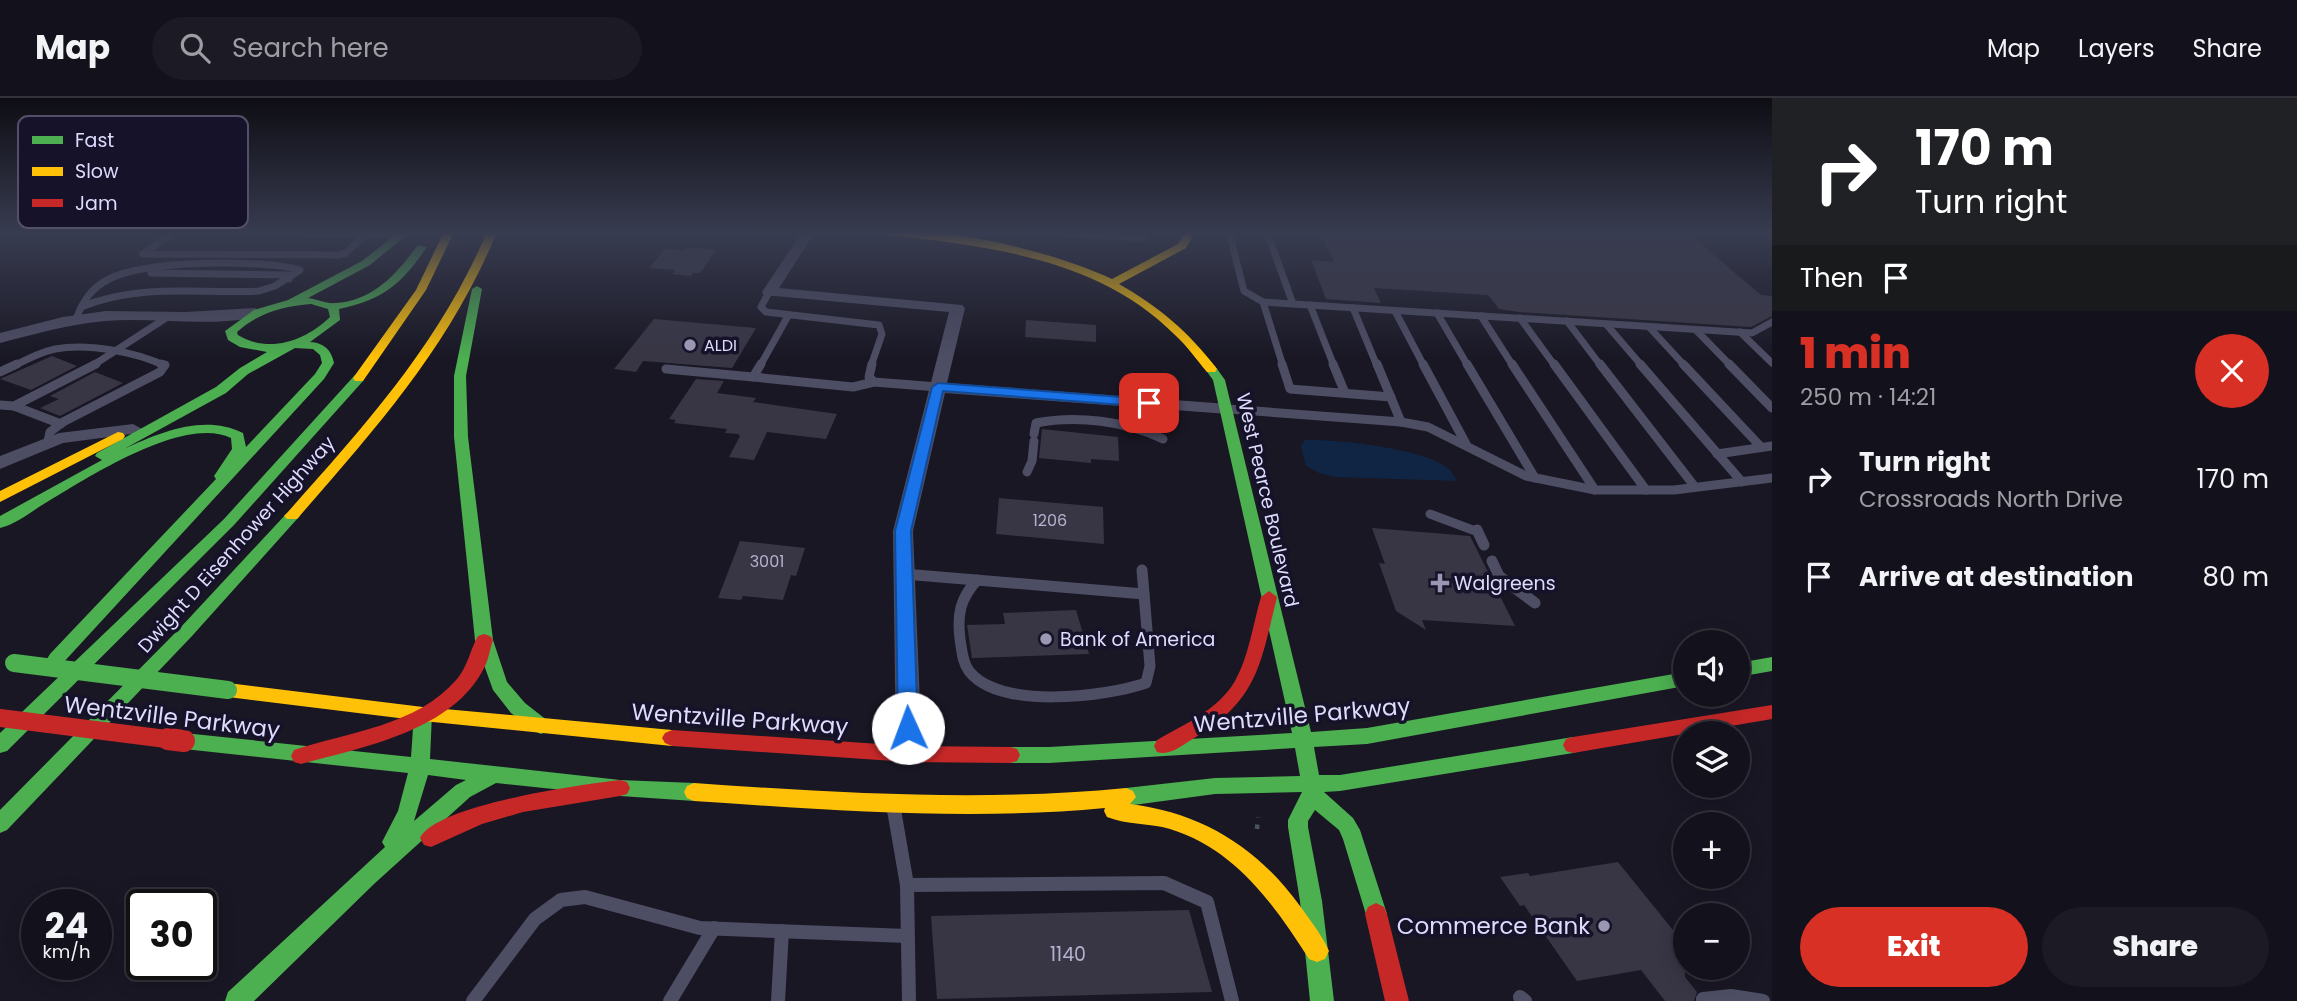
<!DOCTYPE html>
<html lang="en">
<head>
<meta charset="utf-8">
<style>
  body { margin:0; font-family:Poppins,sans-serif; background:#1c1a24; color:#f1f3f6; height:100vh; display:flex; flex-direction:column; font-size:26px; white-space:nowrap }
  * { box-sizing:border-box; margin:0 }
  p { font-size:23px; color:#9d9da3 }
  .icon { flex:none; width:38px; height:38px; fill:none; stroke:currentColor; stroke-width:2; stroke-linecap:round; stroke-linejoin:round }
  .map { position:relative; flex:1; overflow:hidden }
  .panel { display:flex; flex-direction:column; background:#13111b; width:525px }
  .panel>* { flex:none }
  .banner { background:#202124; color:#fff; overflow:hidden }
  .tools { position:absolute; left:1673px; top:532px; display:grid; gap:14px }
  .tools a { display:grid; place-items:center; width:77px; height:77px; border-radius:50%; background:#13111b; box-shadow:0 4px 18px #0003,0 0 0 2px #32313a; font-size:35px }
  .speed { position:absolute; left:21px; top:791px; display:flex; gap:14px; font-size:35px; font-weight:700; text-align:center }
  .speed>* { display:grid; place-content:center; width:91px; height:91px; border-radius:50%; background:#13111b; box-shadow:0 4px 18px #0003,0 0 0 2px #32313a; line-height:1 }
  .speed small { font-size:18px; font-weight:400 }
  .speed .limit { border:4px solid #111; border-radius:10px; background:#fff; color:#111 }
  .pin { position:absolute; display:grid; place-items:center; width:60px; height:60px; color:#fff; margin:-30px; border-radius:14px; box-shadow:0 4px 10px #0006 }
  .me { position:absolute; width:77px; margin:-38px; rotate:358deg; stroke-linejoin:round; filter:drop-shadow(0 0 5px #0008) }
  .turn { display:flex; align-items:center; gap:24px; height:147px; padding:0 28px; font-size:32px }
  .turn .icon { width:91px; height:91px; stroke-width:2.5 }
  .turn b { display:block; font-size:49px; line-height:60px }
  .then { display:flex; align-items:center; height:66px; padding:0 28px; background:#0003; gap:14px; font-size:26px }
  .round { display:grid; place-items:center; flex:none; width:74px; height:74px; border-radius:37px; background:#1c1a24 }
  .summary { display:flex; align-items:center; justify-content:space-between; height:119px; padding:0 28px }
  h1 { font-size:42px; font-weight:800; line-height:52px; color:#d93025 }
  .primary-button { display:flex; gap:14px; margin-top:auto; padding:14px 28px }
  .primary-button a { flex:1; height:80px; border-radius:42px; background:#d93025; color:#fff; font-size:28px; font-weight:800; line-height:80px; text-align:center }
  .primary-button a+a { background:#1c1a24; color:#f1f3f6 }
  ul { padding:0; list-style:none }
  li { display:flex; align-items:center; gap:21px; height:98px; padding:0 28px }
  li div { flex:1 }
  li b { display:block; font-size:26px }
  li em { font-style:normal }
  header { display:flex; align-items:center; gap:42px; box-sizing:border-box; height:98px; padding:0 35px; background:#13111b; border-bottom:2px solid #32313a }
  header strong { font-size:33px }
  nav { display:flex; gap:38px; margin-inline-start:auto; font-size:24px }
  .search { width:490px; height:63px; background:#1c1a24; display:flex; align-items:center; gap:18px; box-sizing:border-box; padding:0 24px; border-radius:38px; color:#9d9da3; font-size:26px }
  main { display:flex; flex:1; min-height:0 }
  .map>svg:first-child { display:block }
</style>
</head>
<body>
<header>
<strong>Map</strong>
<div class="search"><svg class="icon" aria-label="search" viewBox="0 0 24 24"><circle cx="10" cy="10" r="6"/><path d="M15 15l6 6"/></svg>Search here</div>
<nav><a>Map</a><a>Layers</a><a>Share</a></nav>
</header>
<main>
<div class="map">
<svg width="1772" height="903" viewBox="0 0 1772 903">
  <rect width="100%" height="100%" fill="#191724"/>
  <path fill="#0f2543" d="M 1305,342 C 1337,341 1417,350 1443,367 C 1450,371 1453,376 1457,383 L 1335,379 L 1319,375 L 1306,368 L 1301,348 Z"/>
  <g fill="#383645">
    <polygon points="1319,134 1687,134 1761,197 1772,198 1772,218 1751,229 1519,214 1499,211 1488,197 1374,190 1381,205 1326,201 1311,162 1334,164"/>
    <polygon points="687,149 716,152 700,175 693,175 691,178 672,176 675,172 649,170 665,151 685,152"/>
    <polygon points="654,221 756,230 732,270 643,263 636,274 614,271"/>
    <polygon points="1026,222 1096,227 1096,244 1025,239"/>
    <polygon points="52,258 77,268 31,292 0,281"/>
    <polygon points="95,274 123,285 60,318 40,310 59,301 50,298"/>
    <polygon points="696,281 724,283 717,295 756,300 753,304 837,316 826,341 767,334 754,362 729,359 740,338 738,336 725,335 727,331 674,325 676,322 669,321"/>
    <polygon points="1042,331 1118,339 1119,363 1091,361 1091,365 1039,360"/>
    <polygon points="999,400 1103,409 1104,446 996,436"/>
    <polygon points="1372,430 1470,438 1515,528 1422,522 1426,532 1396,513 1379,465 1385,466"/>
    <polygon points="740,443 805,450 796,478 791,477 783,502 743,498 741,502 718,500"/>
    <polygon points="1076,512 1089,556 972,560 967,527 1005,526 1003,515"/>
    <polygon points="1618,764 1685,847 1685,879 1697,894 1694,903 1665,903 1641,872 1577,883 1524,807 1520,808 1500,779 1528,775 1530,778"/>
    <polygon points="1189,812 1212,894 937,901 931,818"/>
  </g>
  <g fill="none" stroke-linecap="round" stroke-linejoin="round">
    <polyline stroke="#475360" stroke-width="4.5" stroke-dasharray="4.5 7" stroke-linecap="butt" points="1257,731 1258,719"/>
    <g stroke="#4d4d64" stroke-width="7">
      <polyline points="174,134 143,156 338,157 346,155 365,137 404,135"/>
      <polyline points="224,134 366,136"/>
      <polyline points="1229,134 1244,193 1263,204 1752,235 1772,224"/>
      <polyline points="1267,134 1293,206"/>
      <polyline points="1065,135 1143,140 1142,134"/>
      <polyline points="151,175 288,177 289,181"/>
      <polyline points="769,194 761,209 766,214 879,227 882,236 871,268"/>
      <polyline points="1263,204 1283,268"/>
      <polyline points="1310,207 1334,268"/>
      <polyline points="1353,210 1377,268"/>
      <polyline points="1395,213 1424,268"/>
      <polyline points="1437,215 1468,268"/>
      <polyline points="1481,218 1513,268"/>
      <polyline points="1520,220 1555,268"/>
      <path d="M 76,221 C 83,203 91,190 109,181 C 146,162 260,161 300,172 L 275,188 L 259,193 C 198,196 139,185 81,209"/>
      <polyline points="1567,223 1601,268"/>
      <polyline points="1606,226 1642,268"/>
      <polyline points="1649,229 1685,268"/>
      <polyline points="1696,232 1731,268"/>
      <polyline points="1740,234 1772,265"/>
      <path d="M 14,268 C 27,261 41,254 55,251 C 88,245 137,254 165,268"/>
      <polyline points="92,268 169,218"/>
      <polyline points="760,268 788,218"/>
    </g>
    <g stroke="#4d4d64" stroke-width="9">
      <polyline points="761,266 753,279 853,289 874,284"/>
      <polyline points="872,266 869,279 874,284 938,289"/>
      <polyline points="1282,266 1290,291 1391,299"/>
      <polyline points="1333,266 1345,295"/>
      <polyline points="1377,266 1401,324"/>
      <polyline points="1423,266 1466,346"/>
      <polyline points="1467,266 1535,380"/>
      <polyline points="1512,266 1595,392"/>
      <polyline points="1554,266 1646,392"/>
      <polyline points="1600,266 1695,389"/>
      <polyline points="1640,266 1742,384"/>
      <polyline points="1683,266 1761,349"/>
      <polyline points="1729,266 1772,310"/>
      <polyline points="666,271 753,279"/>
      <polyline points="0,274 17,266"/>
      <polyline points="0,307 14,308 61,326"/>
      <polyline points="14,308 96,266"/>
      <polyline points="1228,311 1401,324 1428,329 1526,378 1595,392 1674,392 1772,380"/>
      <path d="M 1034,336 L 1036,325 C 1076,317 1127,323 1163,341"/>
      <polyline points="48,343 50,334 63,324 160,274 165,267 161,266"/>
      <polyline points="1717,356 1772,348"/>
      <polyline points="1027,374 1032,363 1034,343"/>
      <polyline points="1430,416 1478,434"/>
    </g>
    <g stroke="#4d4d64" stroke-width="11">
      <polyline points="1477,432 1484,447"/>
      <polyline points="1492,463 1499,478 1535,505"/>
      <polyline points="904,476 1144,496 1142,472"/>
      <path d="M 977,482 C 960,501 957,516 960,541 C 962,552 962,564 969,573 C 999,612 1105,599 1146,585 L 1150,568 L 1144,496"/>
    </g>
    <g stroke="#4d4d64" stroke-width="14">
      <polyline points="894,712 907,787 1164,785 1207,804 1232,903"/>
      <polyline points="907,787 909,903"/>
      <polyline points="1520,899 1525,903"/>
      <polyline points="1703,901 1731,898 1763,903"/>
      <polyline points="473,903 535,821 561,802 585,799 700,830 907,838"/>
      <polyline points="670,903 714,830"/>
      <polyline points="778,903 782,833"/>
    </g>
    <g fill="#4d4d64" fill-rule="evenodd">
      <polygon points="802,134 815,134 779,190 962,207 965,210 947,285 1228,306 1237,311 1228,316 945,295 913,433 922,656 918,664 909,667 900,664 896,656 893,433 949,214 764,197 762,194"/>
      <path d="M 255,210 L 263,215 L 260,218 C 212,230 154,219 105,223 C 69,226 35,236 0,245 L 0,235 L 63,219 L 106,213 L 185,214 Z"/>
      <polygon points="133,326 142,331 139,335 63,345 0,371 0,358 59,335"/>
    </g>
    <g fill="#4caf50" fill-rule="evenodd">
      <path d="M 399,134 L 410,134 L 370,167 L 308,200 C 317,201 327,206 335,205 C 374,203 397,175 418,147 L 427,149 C 401,186 385,201 339,211 L 340,222 L 310,244 C 324,245 331,251 334,265 L 324,281 L 62,566 L 50,566 L 47,561 L 50,556 L 216,381 L 214,378 L 232,351 L 231,340 C 184,317 89,379 47,404 C 33,412 17,426 0,430 L 0,418 L 102,362 L 95,358 L 97,355 L 216,289 L 240,270 L 267,254 L 240,249 L 228,242 L 225,233 L 254,212 L 288,202 L 362,163 ZM 311,206 L 328,211 L 330,219 C 305,243 269,256 238,237 L 237,234 C 258,215 283,208 311,206 ZM 295,250 L 313,251 L 320,257 L 322,265 L 315,276 L 246,349 L 243,335 C 204,316 161,334 124,351 L 226,295 L 248,276 Z"/>
      <polygon points="477,188 482,191 466,278 468,339 493,542 507,584 525,605 548,623 551,628 548,633 541,636 534,633 511,615 493,592 475,542 454,339 454,278 472,191"/>
      <polygon points="1211,267 1215,268 1225,282 1311,634 1367,630 1685,574 1685,588 1367,646 1314,649 1319,677 1340,677 1573,639 1580,641 1583,647 1580,653 1573,655 1340,693 1324,694 1353,720 1360,732 1387,816 1384,823 1376,827 1368,823 1343,741 1339,732 1315,712 1308,723 1308,729 1322,803 1334,903 1310,903 1300,803 1288,729 1288,722 1302,694 1215,696 1126,708 1119,705 1116,699 1119,693 1126,690 1215,680 1300,678 1295,650 1049,665 1010,665 1003,663 1000,657 1003,651 1010,649 1049,649 1292,635 1213,282 1205,271"/>
      <polygon points="359,276 363,277 363,283 234,427 7,653 0,655 0,635 224,421 355,277"/>
      <polygon points="292,413 297,415 300,418 297,421 192,538 7,732 0,735 0,712 180,530 287,415"/>
      <polygon points="1772,559 1772,573 1738,579 1738,565"/>
      <path d="M 423,609 L 430,611 L 432,616 L 430,661 L 620,682 L 694,685 L 701,688 L 704,694 L 701,700 L 694,703 L 620,698 L 496,685 L 470,699 L 374,786 L 254,903 L 225,903 L 228,894 L 385,749 L 382,744 L 398,713 L 408,675 L 184,651 L 177,648 L 174,643 L 177,638 L 184,635 L 411,659 L 414,616 L 416,611 ZM 428,677 L 466,682 L 456,687 L 414,723 Z"/>
    </g>
    <g fill="#ffc107" fill-rule="evenodd">
      <polygon points="444,134 454,134 426,192 363,283 355,283 353,280 416,192"/>
      <path d="M 487,134 L 497,134 C 450,248 377,329 297,421 L 287,421 L 284,418 L 287,415 C 367,325 439,246 487,134 Z"/>
      <path d="M 881,134 C 950,129 1049,152 1112,181 L 1178,146 L 1185,134 L 1195,134 L 1186,150 L 1119,186 C 1158,208 1190,235 1217,271 L 1215,274 L 1207,274 C 1196,261 1187,248 1175,237 C 1099,160 988,148 886,137 Z"/>
      <polygon points="118,334 123,335 125,338 123,341 0,404 0,393"/>
      <polygon points="228,585 423,609 672,632 679,635 682,640 679,645 672,648 423,623 228,599 222,597 219,592 222,587"/>
      <path d="M 694,685 C 838,695 982,704 1126,690 L 1133,693 L 1136,699 L 1130,706 C 1202,715 1257,749 1300,808 C 1310,822 1322,837 1329,853 L 1325,861 L 1317,864 L 1309,861 C 1274,806 1235,751 1170,731 C 1150,725 1127,727 1107,719 L 1104,713 L 1105,710 C 968,723 831,712 694,703 L 687,700 L 684,694 L 687,688 Z"/>
    </g>
    <g fill="#c62828" fill-rule="evenodd">
      <path d="M 1269,493 L 1277,499 C 1260,568 1258,603 1191,642 C 1181,648 1170,658 1157,654 L 1154,648 L 1157,642 C 1185,626 1218,612 1235,583 C 1249,558 1253,526 1261,499 Z"/>
      <path d="M 484,536 L 490,538 L 493,542 C 490,550 489,560 485,568 C 454,633 363,649 301,666 L 294,664 L 291,658 L 294,652 C 348,634 417,628 457,581 C 468,568 470,552 478,538 Z"/>
      <polygon points="1772,607 1772,621 1573,655 1566,653 1563,647 1566,641 1573,639"/>
      <polygon points="672,632 909,648 1010,649 1017,651 1020,657 1017,663 1010,665 909,664 672,648 665,645 662,640 665,635"/>
      <path d="M 620,682 L 627,684 L 630,690 L 627,696 L 620,698 L 523,714 L 482,726 L 431,749 L 424,747 L 420,740 C 436,707 583,686 620,682 Z"/>
      <polygon points="1376,805 1384,809 1387,816 1409,903 1385,903 1365,816 1368,809"/>
    </g>
    <polyline stroke="#4caf50" stroke-width="18" points="14,565 228,592"/>
    <polyline stroke="#c62828" stroke-width="18" points="0,620 182,643"/>
    <polyline stroke="#c62828" stroke-width="22" points="168,641 184,643"/>
  </g>
  <linearGradient id="sky" x2="0" y2="1"><stop stop-color="#0e0d14"/><stop offset="0.52" stop-color="#383c50"/><stop offset="1" stop-color="#383c50" stop-opacity="0"/></linearGradient>
  <rect width="1772" height="260" fill="url(#sky)"/>
  <polygon fill="#1a73e8" stroke="#114b97" stroke-width="2" points="938,285 1149,301 1155,305 1149,309 943,293 911,433 918,630 915,635 908,638 901,635 898,630 895,433 932,289"/>
  <g fill="#9997b1" stroke="#151229" stroke-width="2.5">
    <circle cx="690" cy="247" r="7"/>
    <path d="M1436.5 474.5h7v7h7v7h-7v7h-7v-7h-7v-7h7z"/>
    <circle cx="1046" cy="541" r="7"/>
    <circle cx="1604" cy="828" r="7"/>
  </g>
  <g text-anchor="middle" stroke-width="7" stroke-linejoin="round" paint-order="stroke">
    <g font-size="16" fill="#dedcfd" stroke="#151229" text-anchor="start">
      <text x="704" y="253">ALDI</text>
    </g>
    <g font-size="16" fill="#b4b2cf">
      <text x="1050" y="428">1206</text>
      <text x="767" y="469">3001</text>
    </g>
    <g font-size="19" fill="#dedcfd" stroke="#151229">
      <text transform="translate(1268 402) rotate(77)" y="7">West Pearce Boulevard</text>
      <text transform="translate(236 446) rotate(-48)" y="7">Dwight D Eisenhower Highway</text>
    </g>
    <g font-size="19" fill="#dedcfd" stroke="#151229" text-anchor="start">
      <text x="1454" y="492">Walgreens</text>
      <text x="1060" y="548">Bank of America</text>
    </g>
    <g font-size="19" fill="#b4b2cf">
      <text x="1068" y="863">1140</text>
    </g>
    <g font-size="23" fill="#dedcfd" stroke="#151229">
      <text transform="translate(1302 617) rotate(-5)" y="8">Wentzville Parkway</text>
      <text transform="translate(172 619) rotate(7)" y="8">Wentzville Parkway</text>
      <text transform="translate(740 621) rotate(4)" y="8">Wentzville Parkway</text>
    </g>
    <g font-size="23" fill="#dedcfd" stroke="#151229" text-anchor="end">
      <text x="1590" y="836">Commerce Bank</text>
    </g>
  </g>
  <rect x="18" y="18" width="230" height="112" rx="10" fill="#151229" stroke="#514f69" stroke-width="2"/>
  <rect x="32" y="38" width="31" height="8" fill="#4caf50"/>
  <rect x="32" y="69" width="31" height="9" fill="#ffc107"/>
  <rect x="32" y="101" width="31" height="8" fill="#c62828"/>
  <g font-size="19" fill="#dedcfd">
    <text x="75" y="49">Fast</text>
    <text x="75" y="80">Slow</text>
    <text x="75" y="112">Jam</text>
  </g>
</svg>
<div class="tools">
<a><svg class="icon" aria-label="sound" viewBox="0 0 24 24"><path d="M4 9h4l5-4v14l-5-4H4zM17 9q2 3 0 6"/></svg></a>
<a><svg class="icon" aria-label="layers" viewBox="0 0 24 24"><path d="M12 4l9 5-9 5-9-5zM3 14l9 5 9-5"/></svg></a>
<a>+</a>
<a>−</a>
</div>
<div class="speed"><div>24<small>km/h</small></div><div class="limit">30</div></div>
<div class="pin" style="left:1149px;top:305px;background:#d93025"><svg class="icon" aria-label="arrive" viewBox="0 0 24 24"><path d="M6 21V4h12l-3 4 3 4H6"/></svg></div>
<svg class="me" style="left:908px;top:630px" viewBox="-20 -20 40 40"><circle r="19" fill="#fff"/><path d="M0-13L10 11 0 6-10 11z" fill="#1a73e8"/></svg>
</div>
<section class="panel">
<div class="banner">
<div class="turn"><svg class="icon" aria-label="right" viewBox="0 0 24 24"><path d="M7 20v-9h11M14 6l5 5-5 5"/></svg><div><b>170 m</b>Turn right</div></div>
<div class="then">Then<svg class="icon" aria-label="arrive" viewBox="0 0 24 24"><path d="M6 21V4h12l-3 4 3 4H6"/></svg></div>
</div>
<div class="summary"><div><h1>1 min</h1><p>250 m · 14:21</p></div><a class="round" style="background:#d93025;color:#fff"><svg class="icon" aria-label="close" viewBox="0 0 24 24"><path d="M6 6l12 12M18 6L6 18"/></svg></a></div>
<ul>
<li><svg class="icon" aria-label="right" viewBox="0 0 24 24"><path d="M7 20v-9h11M14 6l5 5-5 5"/></svg><div><b>Turn right</b><p>Crossroads North Drive</p></div><em>170 m</em></li>
<li><svg class="icon" aria-label="arrive" viewBox="0 0 24 24"><path d="M6 21V4h12l-3 4 3 4H6"/></svg><div><b>Arrive at destination</b></div><em>80 m</em></li>
</ul>
<div class="primary-button"><a>Exit</a><a>Share</a></div>
</section>
</main>
</body>
</html>
